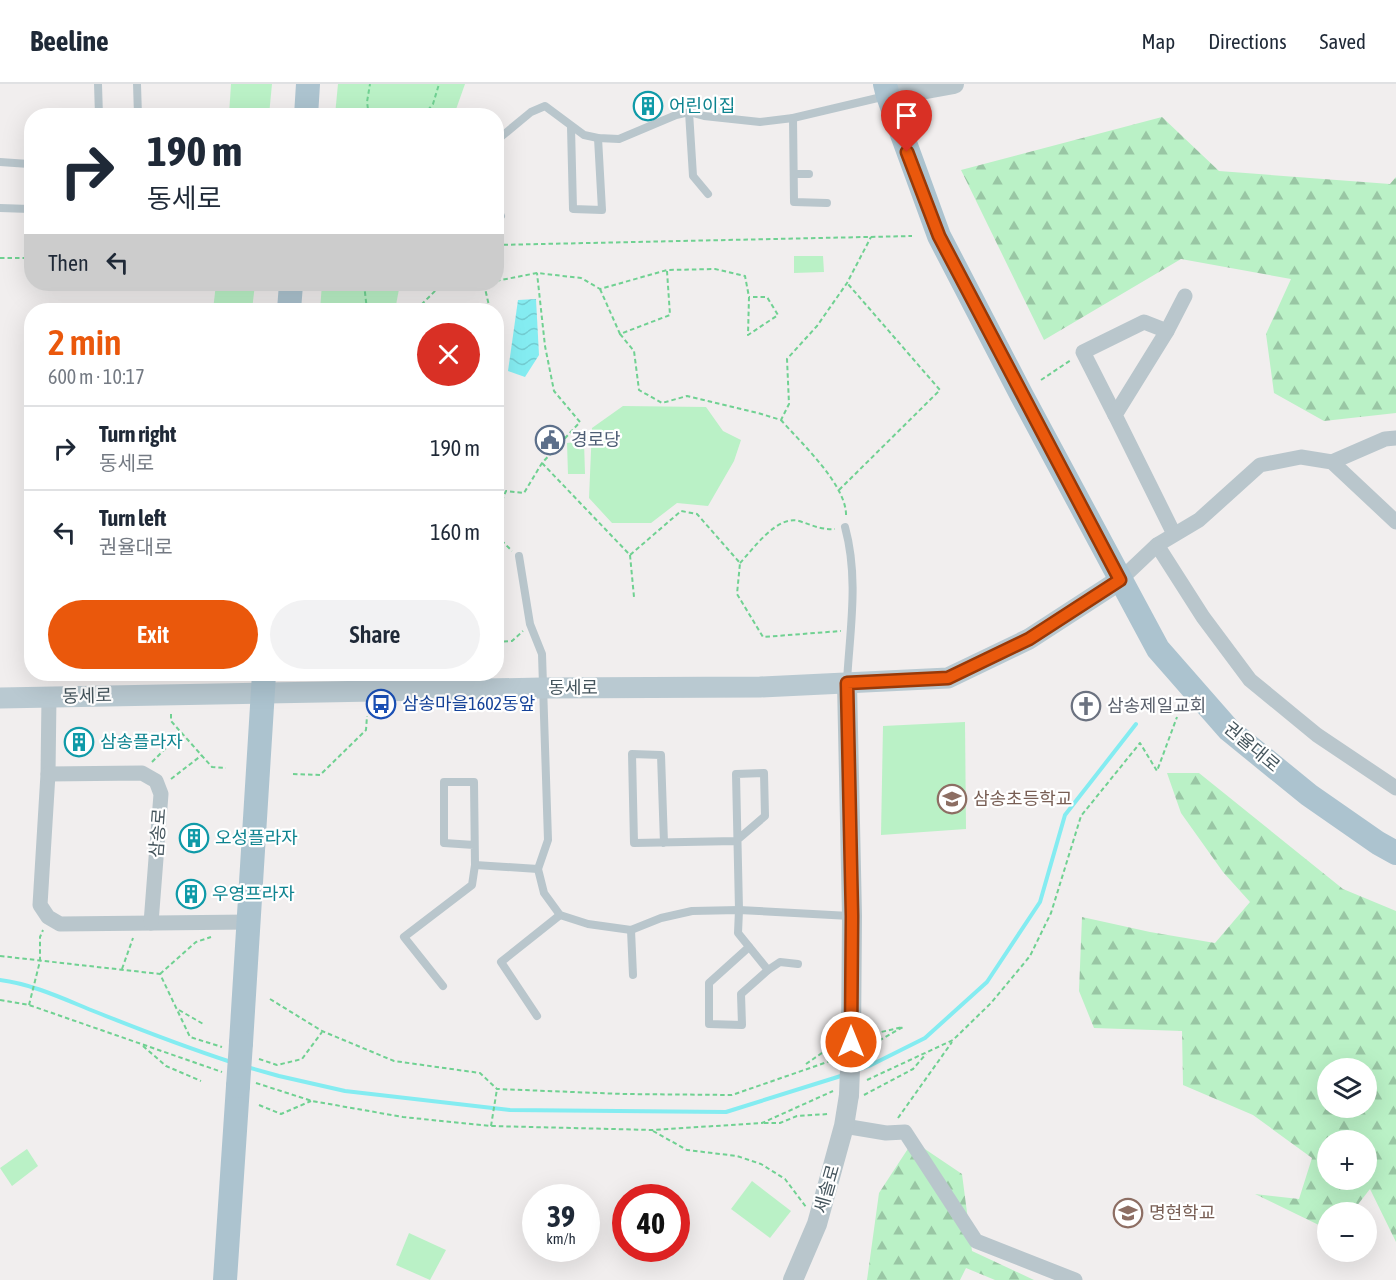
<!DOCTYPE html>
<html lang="en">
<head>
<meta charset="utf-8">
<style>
  body { margin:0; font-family:"Asap Condensed","Noto Sans KR",sans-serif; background:#f2f2f3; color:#1f2937; height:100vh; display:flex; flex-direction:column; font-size:22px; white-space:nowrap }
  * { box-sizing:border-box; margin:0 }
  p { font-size:20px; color:#747a83 }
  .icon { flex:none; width:33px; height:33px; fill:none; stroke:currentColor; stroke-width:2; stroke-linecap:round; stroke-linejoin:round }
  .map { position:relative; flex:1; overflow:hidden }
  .drawer { position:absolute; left:24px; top:219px; width:480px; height:378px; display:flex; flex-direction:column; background:#fff; border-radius:24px; box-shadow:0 6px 24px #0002 }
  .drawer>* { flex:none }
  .top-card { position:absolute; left:24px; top:24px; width:480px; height:183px; border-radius:24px; box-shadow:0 6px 24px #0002; background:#fff; color:#1f2937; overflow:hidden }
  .fabs { position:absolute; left:1317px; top:974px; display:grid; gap:12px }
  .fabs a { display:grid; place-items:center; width:60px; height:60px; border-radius:50%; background:#fff; box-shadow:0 6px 24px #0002; font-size:30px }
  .speed { position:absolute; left:522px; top:1100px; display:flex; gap:12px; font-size:30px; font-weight:700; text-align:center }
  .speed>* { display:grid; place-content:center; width:78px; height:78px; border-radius:50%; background:#fff; box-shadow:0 6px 24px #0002; line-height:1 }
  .speed small { font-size:15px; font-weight:400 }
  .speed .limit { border:9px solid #d22; background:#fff; color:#111 }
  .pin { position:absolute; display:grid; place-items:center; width:51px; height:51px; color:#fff; margin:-62px -26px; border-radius:50% 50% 50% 0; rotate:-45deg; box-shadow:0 0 6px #0007 }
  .pin .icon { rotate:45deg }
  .me { position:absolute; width:66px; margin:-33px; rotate:0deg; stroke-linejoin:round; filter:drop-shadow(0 0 4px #0008) }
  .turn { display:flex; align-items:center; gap:21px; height:126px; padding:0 24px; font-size:27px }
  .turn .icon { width:78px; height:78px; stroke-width:2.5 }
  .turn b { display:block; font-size:42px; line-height:51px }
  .then { display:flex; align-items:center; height:57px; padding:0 24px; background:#0003; gap:12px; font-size:22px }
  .round { display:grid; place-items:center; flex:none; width:63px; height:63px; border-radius:32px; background:#f2f2f3 }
  .headline { display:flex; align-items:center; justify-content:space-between; height:102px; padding:0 24px }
  h1 { font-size:36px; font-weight:600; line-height:45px; color:#ea580c }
  .button { display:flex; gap:12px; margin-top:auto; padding:12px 24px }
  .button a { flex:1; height:69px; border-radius:36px; background:#ea580c; color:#fff; font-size:24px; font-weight:600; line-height:69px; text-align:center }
  .button a+a { background:#f2f2f3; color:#1f2937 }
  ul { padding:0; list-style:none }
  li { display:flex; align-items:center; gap:18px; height:84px; padding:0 24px; border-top:2px solid #e0e1e3 }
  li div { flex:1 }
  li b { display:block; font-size:22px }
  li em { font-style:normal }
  header { display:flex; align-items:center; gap:36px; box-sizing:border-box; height:84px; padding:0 30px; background:#fff; border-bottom:2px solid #e0e1e3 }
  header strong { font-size:28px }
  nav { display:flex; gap:33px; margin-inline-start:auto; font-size:21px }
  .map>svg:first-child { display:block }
</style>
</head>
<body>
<header>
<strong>Beeline</strong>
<nav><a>Map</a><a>Directions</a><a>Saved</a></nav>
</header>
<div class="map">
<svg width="1396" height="1196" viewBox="0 0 1396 1196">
  <defs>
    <pattern id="forest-firs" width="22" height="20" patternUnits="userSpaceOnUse" patternTransform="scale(1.5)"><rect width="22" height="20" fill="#baf1c6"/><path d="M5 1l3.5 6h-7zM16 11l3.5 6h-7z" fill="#99c6a4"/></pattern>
    <pattern id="water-waves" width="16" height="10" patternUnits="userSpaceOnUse" patternTransform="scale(1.5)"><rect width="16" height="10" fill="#84ecf1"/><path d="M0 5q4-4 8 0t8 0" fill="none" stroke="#73ccd1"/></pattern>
  </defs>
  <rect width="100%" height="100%" fill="#f1eeee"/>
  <g fill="url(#forest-firs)" fill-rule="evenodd">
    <polygon points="1162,33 1219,87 1390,100 1396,93 1396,329 1324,337 1274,309 1266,250 1291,195 1181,175 1044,256 961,86"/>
    <path d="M 1167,689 L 1199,689 L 1343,805 L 1396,827 L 1396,1158 L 1370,1105 L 1352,1128 L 1328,1128 L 1327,1145 L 1255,1110 L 1299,1115 L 1312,1074 L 1253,1031 L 1183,1001 L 1182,947 L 1094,944 L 1079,907 L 1082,833 L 1150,848 L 1215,859 L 1250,818 L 1223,788 L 1181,729 ZM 1328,984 L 1366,984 L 1366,1023 L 1328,1023 ZM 1328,1056 L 1366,1056 L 1366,1095 L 1328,1095 Z"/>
    <polygon points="913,1057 962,1090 972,1167 1034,1196 995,1196 966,1184 960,1196 867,1196 879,1109"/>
  </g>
  <g fill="#baf1c6">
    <polygon points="231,0 272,0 269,31 229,31"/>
    <polygon points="338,0 465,0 454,31 335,31"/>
    <polygon points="794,172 823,172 824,188 794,189"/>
    <polygon points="216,200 255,200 252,226 213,226"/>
    <polygon points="322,200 400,200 395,226 320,226"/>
    <polygon points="623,322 706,323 723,347 741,356 734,377 708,422 677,419 651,439 612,439 589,414 592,344"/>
    <polygon points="584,357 585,390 568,390 567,359"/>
    <polygon points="965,638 966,745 881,751 883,642"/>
    <polygon points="27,1065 38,1082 12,1102 0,1084"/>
    <polygon points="752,1097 791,1127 770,1154 731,1125"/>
    <polygon points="409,1149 446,1166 430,1196 396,1181"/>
  </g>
  <polygon fill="url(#water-waves)" points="536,215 539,271 525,293 508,287 518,216"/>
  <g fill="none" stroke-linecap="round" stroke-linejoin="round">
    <g stroke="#84ecf1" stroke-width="4">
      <path d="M 0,896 C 33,900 66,916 96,928 C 141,946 185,963 231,978"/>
      <polyline points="247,983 279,992 345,1007 510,1026 726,1028 844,991"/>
      <polyline points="857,986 871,981 925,954 987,898 1040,818 1065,731 1136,640"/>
    </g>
    <g stroke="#70d192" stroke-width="2" stroke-dasharray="4.5 3" stroke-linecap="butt">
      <polyline points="369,32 367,18 370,0"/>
      <polyline points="423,32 433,20 439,0"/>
      <polyline points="496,161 912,152"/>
      <polyline points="0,174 32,174"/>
      <polyline points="496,197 537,189 581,194 600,205 667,186 715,185 745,192 749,213 748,251 778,231 767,213 749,213"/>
      <polyline points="364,200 367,226"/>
      <polyline points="484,200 490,226"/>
      <polyline points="600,205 620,250 670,231 667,187"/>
      <polyline points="416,226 442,200"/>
      <polyline points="620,250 634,267 639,306 662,319 687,312 758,329 781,336 789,320 787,275 817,242 847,199 871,153"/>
      <polyline points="496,261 500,278 496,282"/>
      <polyline points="1041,296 1071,276"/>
      <path d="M 781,336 C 801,359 848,402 846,433"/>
      <polyline points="542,379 630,471 681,427 697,430 740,479 737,510 763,553 841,547"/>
      <polyline points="839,406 940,306 848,200"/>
      <polyline points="496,431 506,407 524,409 542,379 580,338 554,307 545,262 537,189"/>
      <polyline points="496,451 512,467"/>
      <polyline points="630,471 634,513"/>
      <path d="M 740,479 C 754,464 777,431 799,437 C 812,441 821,446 835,445"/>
      <polyline points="496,558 512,557 523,547"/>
      <polyline points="171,630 171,637 212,683 226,684"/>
      <polyline points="152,678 182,648"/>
      <polyline points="293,690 320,691 366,646 367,632"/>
      <polyline points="171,695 202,671"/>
      <polyline points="0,872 160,890 190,953 222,963"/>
      <polyline points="122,885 133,854"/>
      <polyline points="160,890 196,858 211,853"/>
      <polyline points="270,915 322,947 394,977 480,989 497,1005 623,1010 732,1011 836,975"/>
      <polyline points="0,916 29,921 222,988"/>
      <polyline points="29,921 40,877 40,853 43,846"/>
      <polyline points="179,926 205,941"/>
      <polyline points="143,962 166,982 201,997"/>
      <polyline points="866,964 903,943 868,951"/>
      <polyline points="259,975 277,981 302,975 322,948"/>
      <polyline points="806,980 835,960"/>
      <polyline points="867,996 953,956 991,919 1030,872 1051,829 1081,732 1140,659 1157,687 1177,633"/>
      <polyline points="256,999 312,1017 403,1033 491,1042 652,1046 762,1039 833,1007"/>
      <polyline points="864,1011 913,985 926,970"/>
      <polyline points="259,1021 281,1030 311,1017"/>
      <polyline points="898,1034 952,958"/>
      <polyline points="764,1039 780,1039 797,1032 829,1030"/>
      <polyline points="491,1042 497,1005"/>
      <polyline points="653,1047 687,1066 737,1072 761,1080 785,1095 806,1123"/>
    </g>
    <g stroke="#b9c6cc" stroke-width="8">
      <polyline points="98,0 99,32"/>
      <polyline points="137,0 138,32"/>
      <polyline points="689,28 693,92 708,110"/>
      <polyline points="793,34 794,118 827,119"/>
      <polyline points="571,43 573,125 602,126 598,54"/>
      <polyline points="496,57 531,28 545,22 584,51 598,54 619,55 676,31 689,28 704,32 760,38 793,34 886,12"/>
      <polyline points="0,78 29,80 30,125 0,124"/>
      <polyline points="794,90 809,90"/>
      <polyline points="496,123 501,132 496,133"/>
      <path d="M 845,443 C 859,494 850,545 847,597"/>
      <polyline points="519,472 530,540 542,570 548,756 538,785 544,809 560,831 588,840 631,846 661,834 692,827 739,826 850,832"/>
      <polyline points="664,759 661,671 632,670 634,759 736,757 765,732 764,689 736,690 739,826 738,849 768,886"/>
      <polyline points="475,781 538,785"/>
      <polyline points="631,846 633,891"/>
      <polyline points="749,863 709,899 709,940 742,941 741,910 768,886 780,878 798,880"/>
      <polyline points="443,902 404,853 472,801 475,781 474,698 444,698 444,759 474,761"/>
      <polyline points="537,932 501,878 560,831"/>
    </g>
    <g stroke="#b9c6cc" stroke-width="15">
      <polyline points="1115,331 1083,268 1144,238 1167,247"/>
      <polyline points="1332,378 1385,355 1396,354"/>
      <polyline points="1174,450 1115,331 1167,247 1185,212"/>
      <polyline points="1157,461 1203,533 1250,596 1317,651 1396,704"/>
      <polyline points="1120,496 1157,461 1199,436 1260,381 1301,373 1332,378 1396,438"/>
      <polyline points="49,613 48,690 40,821 48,833 60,840 249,838"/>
      <polyline points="48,690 142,689 156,697 161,710 151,839"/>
      <polyline points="844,1042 886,1049 905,1048 976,1157 1075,1196"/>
    </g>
    <g stroke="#b9c6cc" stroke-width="20">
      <polyline points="888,12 954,0"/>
      <polyline points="847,599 852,832 851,958"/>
      <polyline points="793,1196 817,1140 844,1042 849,1011"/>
    </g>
    <polyline stroke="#b9c9d1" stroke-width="21" points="0,614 542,604 760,603 948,594 1029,555 1120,496"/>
    <g stroke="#acc3cf" stroke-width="24">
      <polyline points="885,0 888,12 939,152 1021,310 1158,565 1229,646 1309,711 1378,759 1396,769"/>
      <polyline points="306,32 308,0"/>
      <polyline points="289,226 291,200"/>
      <polyline points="241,959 264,590"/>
      <polyline points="225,1196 238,1002"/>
    </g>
    <polyline stroke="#b9c6cc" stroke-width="20" points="849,1011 851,958"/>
    <polyline stroke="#acc3cf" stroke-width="24" points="238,1002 241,959"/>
  </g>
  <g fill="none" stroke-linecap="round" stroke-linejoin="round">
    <g stroke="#983908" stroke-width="15">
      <polyline id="route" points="851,958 852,832 847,599 948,594 1029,555 1120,496 939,152 907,68"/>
    </g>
    <use href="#route" stroke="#ea580c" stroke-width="10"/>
  </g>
  <defs>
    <g id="building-ring" transform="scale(1.5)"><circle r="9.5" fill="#fff" stroke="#0f9aa8" stroke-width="1.5"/><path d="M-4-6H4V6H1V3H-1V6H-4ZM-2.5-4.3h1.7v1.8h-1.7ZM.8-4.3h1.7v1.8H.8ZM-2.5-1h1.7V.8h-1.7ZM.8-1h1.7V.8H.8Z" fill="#0f9aa8"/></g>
    <g id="civic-ring" transform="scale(1.5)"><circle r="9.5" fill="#fff" stroke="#5c6f8a" stroke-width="1.5"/><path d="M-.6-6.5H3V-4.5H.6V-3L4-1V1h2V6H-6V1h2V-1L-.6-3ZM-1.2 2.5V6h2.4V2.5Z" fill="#5c6f8a"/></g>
    <g id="bus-ring" transform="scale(1.5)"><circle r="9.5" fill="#fff" stroke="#1a4fb4" stroke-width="1.5"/><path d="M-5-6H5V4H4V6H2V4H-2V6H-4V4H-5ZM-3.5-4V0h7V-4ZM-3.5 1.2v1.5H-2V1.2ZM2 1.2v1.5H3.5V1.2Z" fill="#1a4fb4"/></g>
    <g id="church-ring" transform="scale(1.5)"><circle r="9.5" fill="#fff" stroke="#6b7280" stroke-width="1.5"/><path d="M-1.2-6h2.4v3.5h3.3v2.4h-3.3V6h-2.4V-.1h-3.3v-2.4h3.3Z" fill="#6b7280"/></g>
    <g id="school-ring" transform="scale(1.5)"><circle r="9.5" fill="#fff" stroke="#8d6e63" stroke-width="1.5"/><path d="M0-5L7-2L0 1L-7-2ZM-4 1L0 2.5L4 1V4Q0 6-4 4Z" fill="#8d6e63"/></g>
  </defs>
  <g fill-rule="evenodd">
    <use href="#building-ring" x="648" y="22"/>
    <use href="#civic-ring" x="550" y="356"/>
    <use href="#bus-ring" x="381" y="620"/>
    <use href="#church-ring" x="1086" y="622"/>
    <use href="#building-ring" x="79" y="658"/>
    <use href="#school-ring" x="952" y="715"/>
    <use href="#building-ring" x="194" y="754"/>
    <use href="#building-ring" x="191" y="810"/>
    <use href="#school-ring" x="1128" y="1129"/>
  </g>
  <g text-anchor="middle" stroke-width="4.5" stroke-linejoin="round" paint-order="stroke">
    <g font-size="18" fill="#0d838f" stroke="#fff" text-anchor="start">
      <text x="669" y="28">어린이집</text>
      <text x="100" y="664">삼송플라자</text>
      <text x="215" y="760">오성플라자</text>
      <text x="212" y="816">우영프라자</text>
    </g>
    <g font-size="18" fill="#4e5e75" stroke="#fff" text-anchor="start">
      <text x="571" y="362">경로당</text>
    </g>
    <g font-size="18" fill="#45555d" stroke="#fff">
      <text x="573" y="610">동세로</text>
      <text transform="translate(87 612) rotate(-1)" y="6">동세로</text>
      <text transform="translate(1252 663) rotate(40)" y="6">권율대로</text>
      <text transform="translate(158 749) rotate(-86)" y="6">삼송로</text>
      <text transform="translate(827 1105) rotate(-74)" y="6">세솔로</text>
    </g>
    <g font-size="18" fill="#164399" stroke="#fff" text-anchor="start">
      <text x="402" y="626">삼송마을1602동앞</text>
    </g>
    <g font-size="18" fill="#5b616d" stroke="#fff" text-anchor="start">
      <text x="1107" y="628">삼송제일교회</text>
    </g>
    <g font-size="18" fill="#785e54" stroke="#fff" text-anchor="start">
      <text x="973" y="721">삼송초등학교</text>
      <text x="1149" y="1135">명현학교</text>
    </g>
  </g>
</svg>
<div class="fabs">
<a><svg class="icon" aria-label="layers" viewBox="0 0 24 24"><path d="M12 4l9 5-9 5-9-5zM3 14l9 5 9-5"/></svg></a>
<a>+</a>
<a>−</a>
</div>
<div class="speed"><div>39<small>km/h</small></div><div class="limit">40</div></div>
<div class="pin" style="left:907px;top:68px;background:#d93025"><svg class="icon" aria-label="arrive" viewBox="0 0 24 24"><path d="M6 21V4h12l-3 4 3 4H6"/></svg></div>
<svg class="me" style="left:851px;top:958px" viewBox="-20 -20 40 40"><circle r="17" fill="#ea580c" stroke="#fff" stroke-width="3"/><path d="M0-11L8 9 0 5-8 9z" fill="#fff"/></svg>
<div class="top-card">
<div class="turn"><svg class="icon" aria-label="right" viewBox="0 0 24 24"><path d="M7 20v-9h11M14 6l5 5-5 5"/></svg><div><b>190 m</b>동세로</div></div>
<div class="then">Then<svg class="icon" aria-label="left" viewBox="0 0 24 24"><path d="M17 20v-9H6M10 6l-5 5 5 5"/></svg></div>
</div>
<section class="drawer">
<div class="headline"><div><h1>2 min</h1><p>600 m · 10:17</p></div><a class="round" style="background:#d93025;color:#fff"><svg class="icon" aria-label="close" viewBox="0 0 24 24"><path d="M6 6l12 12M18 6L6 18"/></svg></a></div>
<ul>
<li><svg class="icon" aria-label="right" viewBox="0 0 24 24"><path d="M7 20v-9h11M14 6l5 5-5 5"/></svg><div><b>Turn right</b><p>동세로</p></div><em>190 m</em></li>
<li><svg class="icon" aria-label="left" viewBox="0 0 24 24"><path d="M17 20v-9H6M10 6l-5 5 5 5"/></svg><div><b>Turn left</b><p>권율대로</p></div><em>160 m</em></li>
</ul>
<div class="button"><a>Exit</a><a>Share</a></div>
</section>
</div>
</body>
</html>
